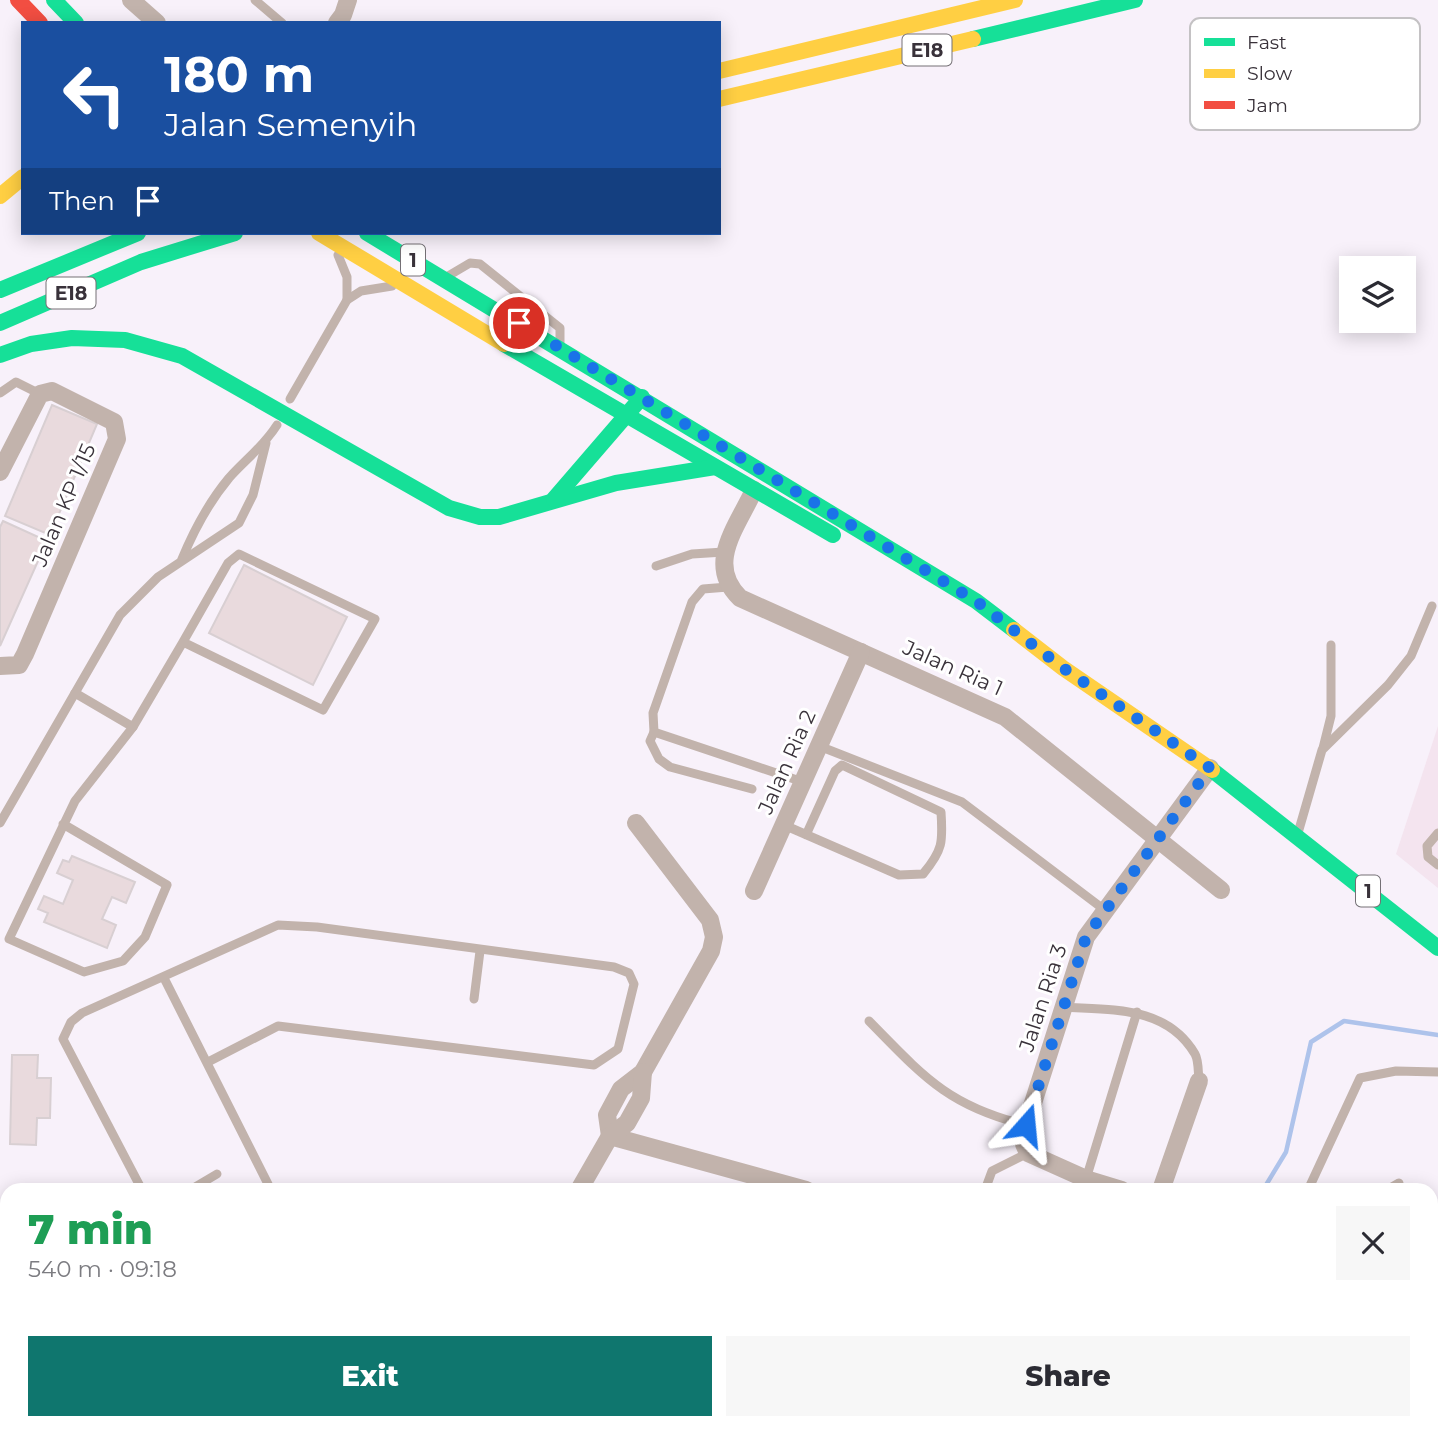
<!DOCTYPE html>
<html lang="en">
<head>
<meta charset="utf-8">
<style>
  body { margin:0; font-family:Montserrat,sans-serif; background:#f7f7f7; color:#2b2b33; height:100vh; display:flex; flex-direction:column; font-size:26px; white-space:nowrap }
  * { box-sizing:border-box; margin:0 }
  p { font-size:23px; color:#7c7c81 }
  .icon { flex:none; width:38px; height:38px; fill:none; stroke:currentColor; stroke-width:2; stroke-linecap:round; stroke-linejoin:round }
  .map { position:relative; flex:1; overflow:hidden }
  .drawer { position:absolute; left:0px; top:1183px; width:1438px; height:247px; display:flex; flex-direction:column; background:#fff; border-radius:21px 21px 0 0; box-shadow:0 4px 18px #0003 }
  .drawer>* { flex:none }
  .banner { position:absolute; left:21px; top:21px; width:700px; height:214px; border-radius:0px; box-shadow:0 4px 18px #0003; background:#1a4fa0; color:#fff; overflow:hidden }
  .tools { position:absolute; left:1339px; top:256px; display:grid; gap:14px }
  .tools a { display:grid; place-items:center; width:77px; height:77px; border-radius:0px; background:#fff; box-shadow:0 4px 18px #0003; font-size:35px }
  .pin { position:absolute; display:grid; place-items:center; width:60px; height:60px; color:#fff; margin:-30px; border:4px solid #fff; border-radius:50%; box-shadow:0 2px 7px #0007 }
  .me { position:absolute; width:77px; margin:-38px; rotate:18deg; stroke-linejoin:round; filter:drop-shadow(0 0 5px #0008) }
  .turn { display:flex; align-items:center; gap:24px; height:147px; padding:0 28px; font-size:32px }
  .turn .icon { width:91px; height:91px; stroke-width:2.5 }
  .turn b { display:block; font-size:49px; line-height:60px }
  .then { display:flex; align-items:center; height:66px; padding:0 28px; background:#0003; gap:14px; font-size:26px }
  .round { display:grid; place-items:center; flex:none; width:74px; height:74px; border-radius:0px; background:#f7f7f7 }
  .head { display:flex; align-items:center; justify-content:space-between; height:119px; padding:0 28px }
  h1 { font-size:42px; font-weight:800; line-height:52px; color:#1e9e55 }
  .button { display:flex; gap:14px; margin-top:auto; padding:14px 28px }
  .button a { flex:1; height:80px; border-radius:0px; background:#0f766e; color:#fff; font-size:28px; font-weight:800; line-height:80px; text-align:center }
  .button a+a { background:#f7f7f7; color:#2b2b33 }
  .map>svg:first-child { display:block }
</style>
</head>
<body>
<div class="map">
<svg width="1438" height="1429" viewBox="0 0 1438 1429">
  <rect width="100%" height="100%" fill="#f8f1fa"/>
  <polygon fill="#f4e4ef" points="1438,726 1438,888 1396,854"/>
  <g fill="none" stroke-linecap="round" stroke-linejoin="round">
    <g stroke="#aec3eb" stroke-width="4.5">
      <polyline points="1263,1190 1286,1152 1311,1042 1344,1021 1438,1035"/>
      <polyline points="1113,1429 1117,1423"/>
    </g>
  </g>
  <g fill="#e9dadd" stroke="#d8cfd2" stroke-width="2">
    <polygon points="52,405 97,424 50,535 5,516"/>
    <polygon points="3,521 47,541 0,646 0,527"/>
    <polygon points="244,565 347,617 313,685 209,633"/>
    <polygon points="72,856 135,882 126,903 112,897 102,919 116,925 107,948 44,922 48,913 38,909 44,896 63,904 73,880 57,873 63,860 69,862"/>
    <polygon points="12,1055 38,1055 37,1078 51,1078 50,1118 37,1118 36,1145 10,1144"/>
    <polygon points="0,1236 7,1237 7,1254 0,1254"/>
    <polygon points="1,1360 7,1361 7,1422 0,1421"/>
    <polygon points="955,1423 1066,1423 1062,1429 957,1429"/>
  </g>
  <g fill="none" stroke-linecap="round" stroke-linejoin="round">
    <g stroke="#c2b3ac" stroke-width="9">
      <polyline points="255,0 282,23"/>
      <polyline points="338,255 347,277 347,300"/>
      <polyline points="448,276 470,263 480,264 560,328 560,343"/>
      <polyline points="0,393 16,382 40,394"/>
      <polyline points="290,399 347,300 361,291 392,286"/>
      <path d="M 182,559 C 194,530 209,502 229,478 C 245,460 264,446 277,425"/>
      <polyline points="656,566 692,554 724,552"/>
      <polyline points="728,587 703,589 692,602 653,713 654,732 803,782"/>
      <polyline points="75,693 133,727 183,642 323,710 375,619 239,554 228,563 183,642"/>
      <polyline points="654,732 650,741 659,759 670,767 752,789"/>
      <polyline points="819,746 962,802 1106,911"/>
      <polyline points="1323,748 1331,716 1331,645"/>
      <polyline points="0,823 120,615 158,577 239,523 253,495 266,443"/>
      <polyline points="63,824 167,885 145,937 123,961 84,972 9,939 75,801 133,727"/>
      <path d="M 784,825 L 899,875 L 923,874 C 943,850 943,842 941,812 L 842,765 L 835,771 L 806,835"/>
      <polyline points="1298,833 1322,750 1388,685 1411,656 1432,606"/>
      <polyline points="1438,833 1427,846 1428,857 1438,865"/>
      <polyline points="164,978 271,1190"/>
      <polyline points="474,999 480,951"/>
      <path d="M 1064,1007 C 1112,1010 1167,1006 1195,1054 C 1199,1061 1198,1073 1199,1081"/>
      <path d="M 869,1021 C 923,1076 948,1106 1026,1125"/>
      <polyline points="1086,1179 1137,1012"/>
      <polyline points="142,1190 63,1039 71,1022 82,1013 278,925 317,927 614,967 629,973 634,984 618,1049 594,1065 278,1026 208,1062"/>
      <polyline points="190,1190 217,1174"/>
      <polyline points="985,1190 992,1171 1028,1153"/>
      <polyline points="1308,1190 1360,1078 1396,1071 1438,1072"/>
      <polyline points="1387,1190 1399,1183"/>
      <polyline points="0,1323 7,1324"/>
      <polyline points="116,1423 120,1429"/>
      <polyline points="405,1423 408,1429"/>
      <polyline points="1128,1423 1142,1429"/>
      <polyline points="86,1429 96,1423"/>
      <polyline points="965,1429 970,1423"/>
      <polyline points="1079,1429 1083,1423"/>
    </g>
    <g stroke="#c2b3ac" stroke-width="18">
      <polyline points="131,0 157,23"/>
      <polyline points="337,23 343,15 348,0"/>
      <polyline points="0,472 40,394 52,391 114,422 117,439 25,654 19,665 0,666"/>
      <path d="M 754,490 C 737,527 705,564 740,598 L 1005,717 L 1221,890"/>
      <polyline points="754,891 861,652"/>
      <polyline points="610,1136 607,1115 621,1089 643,1072 711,951 714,937 710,920 636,823"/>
      <polyline points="610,1136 806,1190"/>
      <polyline points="579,1190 610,1136 627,1123 641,1098 643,1072"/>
      <polyline points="1122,1190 1086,1179 1028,1153 1024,1144 1026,1125 1086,937 1210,768"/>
      <polyline points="1161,1190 1199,1081"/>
      <polyline points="569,1423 588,1429"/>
      <polyline points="927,1423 930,1429"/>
      <polyline points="424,1429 431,1423"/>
    </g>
    <g stroke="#16e098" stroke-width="16">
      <polyline points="54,0 76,23"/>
      <polyline points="973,39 1135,0"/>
      <polyline points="367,233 976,601 1014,630"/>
      <polyline points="0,290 138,233"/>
      <polyline points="0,323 141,262 235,233"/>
      <polyline points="504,344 833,535"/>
      <polyline points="0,355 31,344 72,338 125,340 182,356 449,508 480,517 499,517 616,483 715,467"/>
      <polyline points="554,499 642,397"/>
      <polyline points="1212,770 1438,948"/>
      <polyline points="1432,1410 1438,1401"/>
      <polyline points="1384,1429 1388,1423"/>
      <polyline points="1421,1429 1424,1423"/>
    </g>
    <g stroke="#ffcf43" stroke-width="16">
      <polyline points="719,71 1015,0"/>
      <polyline points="719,99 973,39"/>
      <polyline points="0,196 23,177"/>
      <polyline points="319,233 504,344"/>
      <polyline points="1014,630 1063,668 1212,770"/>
    </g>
    <g stroke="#f24e42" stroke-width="16">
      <polyline points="18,0 40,23"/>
      <polyline points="1432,1362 1438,1353"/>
    </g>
  </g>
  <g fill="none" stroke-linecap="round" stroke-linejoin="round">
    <polyline stroke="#1a73e8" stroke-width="12" stroke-dasharray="0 21.6" points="519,323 976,601 1063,668 1210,768 1086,937 1026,1125"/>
  </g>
  <g text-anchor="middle" stroke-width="6" stroke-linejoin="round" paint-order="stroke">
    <g fill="#fff" stroke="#747075" stroke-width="2">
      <rect x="902.5" y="34.5" width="49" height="31" rx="5"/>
      <rect x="401" y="244.5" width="24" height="31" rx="5"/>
      <rect x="46.5" y="277.5" width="49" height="31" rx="5"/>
      <rect x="1356" y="875.5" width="24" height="31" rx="5"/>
    </g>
    <g font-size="19" font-weight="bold" fill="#39323a">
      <text x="927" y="57">E18</text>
      <text x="413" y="267">1</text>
      <text x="71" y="300">E18</text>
      <text x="1368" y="898">1</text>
    </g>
    <g font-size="21" fill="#39323a" stroke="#fff">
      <text transform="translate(64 505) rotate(-67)" y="7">Jalan KP 1/15</text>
      <text transform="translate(953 668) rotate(24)" y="7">Jalan Ria 1</text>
      <text transform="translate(787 762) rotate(-66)" y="7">Jalan Ria 2</text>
      <text transform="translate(1043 998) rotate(-72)" y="7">Jalan Ria 3</text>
    </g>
  </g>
  <rect x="1190" y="18" width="230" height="112" rx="10" fill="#fff" stroke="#c4c2c4" stroke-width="2"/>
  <rect x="1204" y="38" width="31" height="8" fill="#16e098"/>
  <rect x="1204" y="69" width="31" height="9" fill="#ffcf43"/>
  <rect x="1204" y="101" width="31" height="8" fill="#f24e42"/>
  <g font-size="19" fill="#39323a">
    <text x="1247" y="49">Fast</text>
    <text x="1247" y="80">Slow</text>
    <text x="1247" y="112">Jam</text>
  </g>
</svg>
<div class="tools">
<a><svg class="icon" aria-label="layers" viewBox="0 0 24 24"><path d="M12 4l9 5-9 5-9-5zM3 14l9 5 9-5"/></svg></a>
</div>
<div class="pin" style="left:519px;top:323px;background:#d93025"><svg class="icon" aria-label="arrive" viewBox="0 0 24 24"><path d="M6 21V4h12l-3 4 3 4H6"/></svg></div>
<svg class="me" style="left:1026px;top:1125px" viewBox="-20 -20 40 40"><path d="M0-17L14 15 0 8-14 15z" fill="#1a73e8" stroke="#fff" stroke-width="4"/></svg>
<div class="banner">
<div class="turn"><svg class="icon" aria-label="left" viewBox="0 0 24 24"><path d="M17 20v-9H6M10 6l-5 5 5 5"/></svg><div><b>180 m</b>Jalan Semenyih</div></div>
<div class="then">Then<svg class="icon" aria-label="arrive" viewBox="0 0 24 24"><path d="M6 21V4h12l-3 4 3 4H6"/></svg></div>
</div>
<section class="drawer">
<div class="head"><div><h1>7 min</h1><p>540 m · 09:18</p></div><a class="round"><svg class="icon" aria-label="close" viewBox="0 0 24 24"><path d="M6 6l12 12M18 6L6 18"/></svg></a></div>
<div class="button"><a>Exit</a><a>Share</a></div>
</section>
</div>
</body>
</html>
